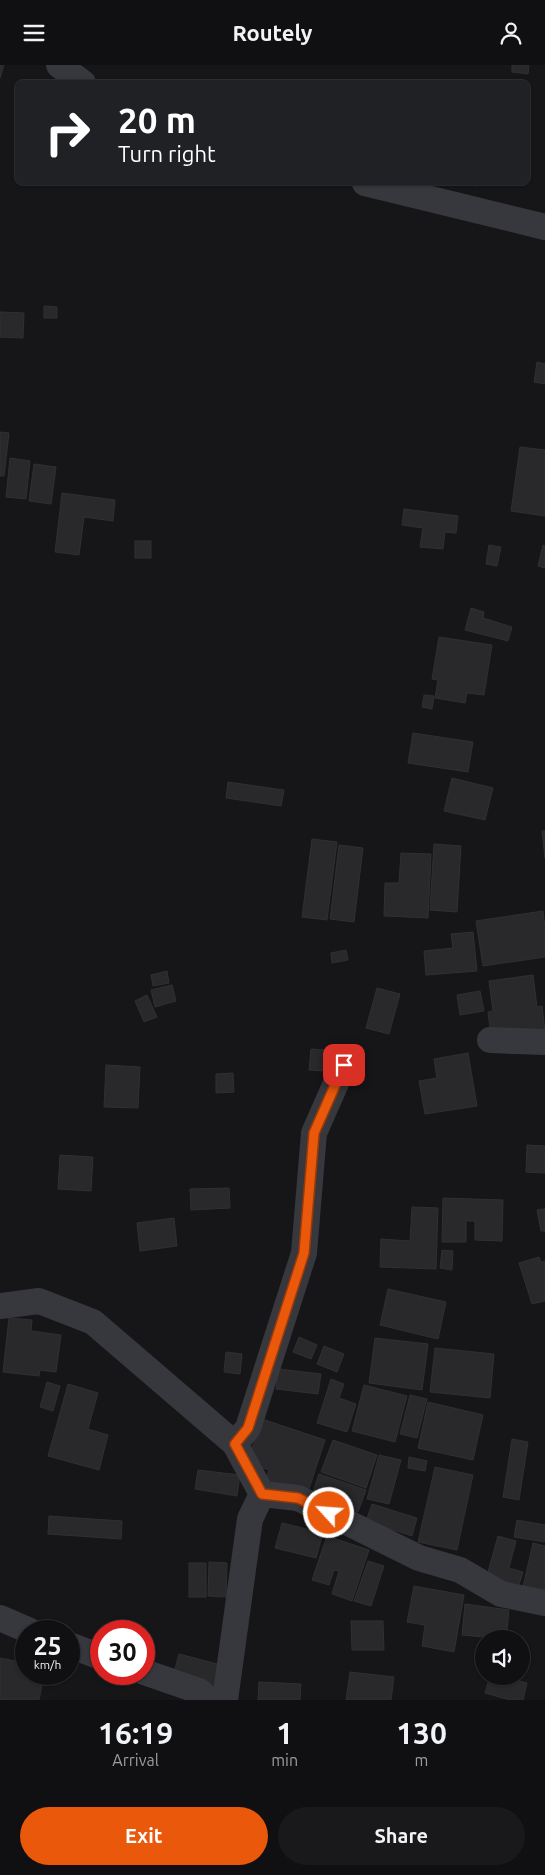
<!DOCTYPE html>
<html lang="en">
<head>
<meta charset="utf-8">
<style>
  body { margin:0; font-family:Ubuntu,sans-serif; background:#19191b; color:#f1f3f6; height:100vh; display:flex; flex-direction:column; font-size:19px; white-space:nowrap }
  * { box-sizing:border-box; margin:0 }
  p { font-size:16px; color:#9c9d9f }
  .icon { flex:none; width:28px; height:28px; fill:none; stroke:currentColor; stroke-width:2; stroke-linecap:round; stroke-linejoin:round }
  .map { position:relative; height:1635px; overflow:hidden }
  .drawer { display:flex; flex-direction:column; background:#101012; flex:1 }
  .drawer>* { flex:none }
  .hud { position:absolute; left:15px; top:15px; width:515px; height:105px; border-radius:8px; box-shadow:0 1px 4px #0004,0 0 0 1px #303032; background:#202124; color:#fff; overflow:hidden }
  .buttons { position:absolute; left:475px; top:1565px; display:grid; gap:10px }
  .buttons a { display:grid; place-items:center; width:55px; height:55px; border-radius:50%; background:#101012; box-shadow:0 1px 4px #0004,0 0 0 1px #303032; font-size:25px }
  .speed { position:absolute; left:15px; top:1555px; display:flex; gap:10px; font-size:25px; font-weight:700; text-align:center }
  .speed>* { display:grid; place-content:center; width:65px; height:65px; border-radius:50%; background:#101012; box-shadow:0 1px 4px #0004,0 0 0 1px #303032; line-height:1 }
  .speed small { font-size:12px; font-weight:400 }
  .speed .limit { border:8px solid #d22; background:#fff; color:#111 }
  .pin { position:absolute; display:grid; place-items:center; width:42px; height:42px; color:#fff; margin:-21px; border-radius:10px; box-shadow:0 2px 8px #0006 }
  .me { position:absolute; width:55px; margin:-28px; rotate:296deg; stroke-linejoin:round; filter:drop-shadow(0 0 4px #0008) }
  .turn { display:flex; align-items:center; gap:18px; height:105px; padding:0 20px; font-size:22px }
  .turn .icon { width:65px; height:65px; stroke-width:2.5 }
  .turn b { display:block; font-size:35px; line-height:42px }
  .eta { display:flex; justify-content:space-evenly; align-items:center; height:85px; text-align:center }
  .eta b { font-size:30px; font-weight:600; line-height:35px }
  .button { display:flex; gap:10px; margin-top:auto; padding:10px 20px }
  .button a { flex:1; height:58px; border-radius:30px; background:#ea580c; color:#fff; font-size:20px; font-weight:600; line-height:58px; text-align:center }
  .button a+a { background:#19191b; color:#f1f3f6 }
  header { display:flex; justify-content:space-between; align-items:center; height:65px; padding:0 20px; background:#101012; font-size:22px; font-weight:600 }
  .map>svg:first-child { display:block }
</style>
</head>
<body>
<header><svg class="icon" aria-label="menu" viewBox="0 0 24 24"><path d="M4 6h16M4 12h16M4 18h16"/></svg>Routely<svg class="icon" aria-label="person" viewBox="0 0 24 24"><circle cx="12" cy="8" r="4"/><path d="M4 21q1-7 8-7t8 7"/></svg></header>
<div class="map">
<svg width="545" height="1635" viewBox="0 0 545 1635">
  <rect width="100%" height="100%" fill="#161618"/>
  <g fill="#29292c" stroke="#303034">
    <polygon points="0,0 4,0 0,13"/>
    <polygon points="512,0 529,0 528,9 512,7"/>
    <polygon points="458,118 478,118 477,121"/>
    <polygon points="44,241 57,242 57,253 44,253"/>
    <polygon points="0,247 24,248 23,273 0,272"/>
    <polygon points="537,297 545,299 545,319 534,317"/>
    <polygon points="0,367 9,368 4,411 0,411"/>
    <polygon points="520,382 545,385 545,451 511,446"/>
    <polygon points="10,393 30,396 26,434 6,432"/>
    <polygon points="34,399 56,402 51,439 29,436"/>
    <polygon points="62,428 115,435 113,456 84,452 79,490 55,487"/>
    <polygon points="404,444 458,451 456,468 445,467 443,484 420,482 423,463 402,460"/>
    <rect x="135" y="476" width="16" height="17"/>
    <polygon points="489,480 501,482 497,501 486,499"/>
    <polygon points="543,480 545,481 545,503 538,501"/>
    <polygon points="471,543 484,547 483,553 512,562 508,576 465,565"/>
    <polygon points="439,572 492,580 484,630 467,628 465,638 435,633 438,615 432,614"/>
    <polygon points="424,630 434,631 432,644 422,642"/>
    <polygon points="413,668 473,677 468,707 408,698"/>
    <polygon points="452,713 493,723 485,755 444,746"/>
    <polygon points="228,717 284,725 281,741 226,733"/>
    <polygon points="542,766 545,766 545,793"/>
    <polygon points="312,774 337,777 327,855 302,852"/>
    <polygon points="434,779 461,781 457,847 430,845"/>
    <polygon points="339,780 363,783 354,857 330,854"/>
    <polygon points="401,788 431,789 428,853 384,851 385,818 399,818"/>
    <polygon points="543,846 545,863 545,892 483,901 476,856"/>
    <polygon points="473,867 477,906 426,910 424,886 453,883 451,869"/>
    <polygon points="346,885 348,895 332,898 331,888"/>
    <polygon points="167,906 169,918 153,921 151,910"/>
    <polygon points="533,910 537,942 542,941 545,966 491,972 488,947 493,946 489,916"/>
    <polygon points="172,920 176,936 155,942 151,925"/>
    <polygon points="377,923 400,929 389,969 366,963"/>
    <polygon points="480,926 484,946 460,950 457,930"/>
    <polygon points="147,930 157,952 144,957 135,936"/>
    <polygon points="311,984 325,985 323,1006 309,1005"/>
    <polygon points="468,988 477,1041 425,1049 419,1016 437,1013 434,994"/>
    <polygon points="106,1000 140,1002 138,1043 104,1042"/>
    <polygon points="233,1008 234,1027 216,1028 216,1009"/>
    <polygon points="527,1080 545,1081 545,1108 526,1107"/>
    <polygon points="60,1090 93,1092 91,1126 58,1124"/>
    <polygon points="229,1123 230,1143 191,1145 190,1124"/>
    <polygon points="443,1133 503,1135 502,1176 475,1175 475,1156 466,1156 466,1177 442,1177"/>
    <polygon points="412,1142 438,1143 436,1204 380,1202 381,1174 410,1176"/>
    <polygon points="545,1144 545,1166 541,1166 537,1145"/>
    <polygon points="174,1153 177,1181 140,1186 137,1158"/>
    <polygon points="442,1185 453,1186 452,1205 440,1203"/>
    <polygon points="539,1192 541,1197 545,1196 545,1236 532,1239 519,1198"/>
    <polygon points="388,1224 446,1237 438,1274 380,1260"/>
    <polygon points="9,1253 32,1255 31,1266 61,1270 56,1307 40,1305 39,1311 3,1307"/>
    <polygon points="299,1272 317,1280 311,1294 293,1287"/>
    <polygon points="375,1273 428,1279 422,1325 369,1318"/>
    <polygon points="324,1281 344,1289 337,1307 317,1299"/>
    <polygon points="435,1283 494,1289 490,1333 430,1327"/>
    <polygon points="226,1287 242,1289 240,1309 224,1307"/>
    <polygon points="279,1304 321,1309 318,1329 276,1324"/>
    <polygon points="331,1314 344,1319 339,1333 356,1339 347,1367 317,1358"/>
    <polygon points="47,1317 60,1321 53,1346 40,1342"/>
    <polygon points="68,1319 98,1328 88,1364 108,1370 99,1405 48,1391"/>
    <polygon points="364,1320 407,1331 395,1377 352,1366"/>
    <polygon points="410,1330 427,1334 417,1373 400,1369"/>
    <polygon points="428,1337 483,1350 473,1395 418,1383"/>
    <polygon points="262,1354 325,1375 309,1424 265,1417 269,1405 247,1398"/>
    <polygon points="512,1374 528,1377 519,1435 503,1432"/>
    <polygon points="333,1375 377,1390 366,1423 321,1407"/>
    <polygon points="379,1390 401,1395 389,1439 367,1434"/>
    <polygon points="409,1392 427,1396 425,1406 408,1403"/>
    <polygon points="435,1402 473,1410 457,1485 418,1477"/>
    <polygon points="198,1405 240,1410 237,1431 195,1424"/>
    <polygon points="319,1409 366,1425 358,1447 312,1430"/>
    <polygon points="372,1439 417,1453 412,1471 366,1456"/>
    <polygon points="49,1451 122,1456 121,1474 48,1469"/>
    <polygon points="517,1455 545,1460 545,1477 514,1472"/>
    <polygon points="282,1458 323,1468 316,1493 275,1483"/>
    <polygon points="327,1471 369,1485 352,1536 332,1529 339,1506 334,1505 329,1520 312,1515"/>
    <polygon points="498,1471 516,1476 509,1503 523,1507 518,1523 486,1514"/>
    <polygon points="533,1478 545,1481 545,1532 522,1526"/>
    <polygon points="368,1496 384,1501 371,1541 354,1536"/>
    <polygon points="209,1497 227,1498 226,1532 208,1531"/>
    <rect x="189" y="1498" width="17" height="34"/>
    <polygon points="414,1521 464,1530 454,1587 422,1581 425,1560 407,1557"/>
    <polygon points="465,1539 509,1545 506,1574 462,1570"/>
    <polygon points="351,1556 383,1556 384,1585 352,1585"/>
    <polygon points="179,1589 225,1601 219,1623 173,1612"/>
    <polygon points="0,1593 26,1598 26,1609 44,1609 39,1635 0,1635"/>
    <polygon points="350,1607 394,1612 391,1635 346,1635"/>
    <polygon points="490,1611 502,1611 527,1618 523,1635 510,1635 485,1628"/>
    <polygon points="259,1617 301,1619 300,1635 258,1635"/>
  </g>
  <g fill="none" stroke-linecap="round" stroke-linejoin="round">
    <g stroke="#37383d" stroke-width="26">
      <polyline points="59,0 83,18"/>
      <polyline points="365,118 545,162"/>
      <polyline points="490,975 545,977"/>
      <polyline points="0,1241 39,1236 93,1257 235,1379 262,1429 250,1454 225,1635"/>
      <polyline points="235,1379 248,1363 304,1188 314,1068 344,1000"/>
      <polyline points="262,1429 298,1433 419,1493 460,1505 501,1529 545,1538"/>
      <polyline points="0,1553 30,1566"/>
      <polyline points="69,1580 101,1592"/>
      <polyline points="144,1607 199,1626 209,1635"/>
    </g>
  </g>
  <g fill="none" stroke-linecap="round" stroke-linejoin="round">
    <g stroke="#983908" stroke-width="12">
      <polyline id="route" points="329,1448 298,1433 262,1429 235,1379 248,1363 304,1188 314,1068 344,1000"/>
    </g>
    <use href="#route" stroke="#ea580c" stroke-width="9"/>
  </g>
</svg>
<div class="buttons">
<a><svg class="icon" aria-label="sound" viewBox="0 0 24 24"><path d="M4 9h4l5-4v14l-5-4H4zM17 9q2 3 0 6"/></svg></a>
</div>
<div class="speed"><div>25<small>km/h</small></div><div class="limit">30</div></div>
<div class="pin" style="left:344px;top:1000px;background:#d93025"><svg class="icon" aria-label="arrive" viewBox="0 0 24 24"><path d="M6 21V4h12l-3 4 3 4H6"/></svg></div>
<svg class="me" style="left:329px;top:1448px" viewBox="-20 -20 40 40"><circle r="17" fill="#ea580c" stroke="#fff" stroke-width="3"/><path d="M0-11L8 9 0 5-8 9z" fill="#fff"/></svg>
<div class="hud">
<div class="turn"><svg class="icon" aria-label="right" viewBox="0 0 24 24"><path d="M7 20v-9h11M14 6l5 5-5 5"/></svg><div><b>20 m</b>Turn right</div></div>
</div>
</div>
<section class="drawer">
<div class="eta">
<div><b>16:19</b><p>Arrival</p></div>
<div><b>1</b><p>min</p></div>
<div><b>130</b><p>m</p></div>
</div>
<div class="button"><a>Exit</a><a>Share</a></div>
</section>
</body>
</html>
